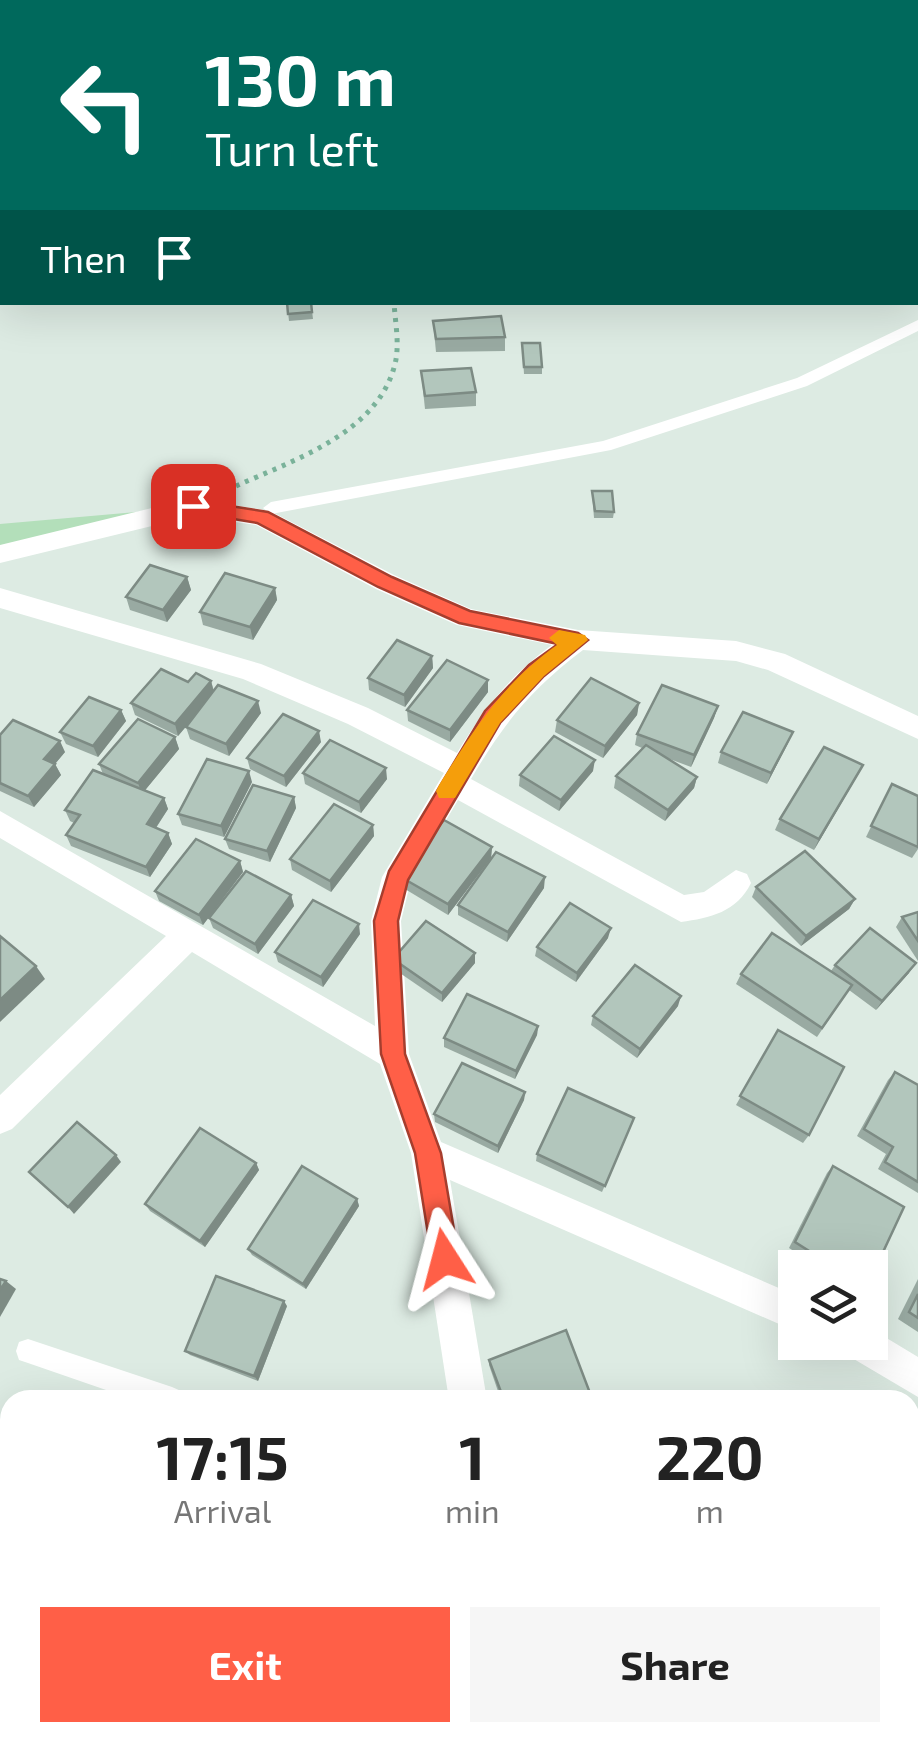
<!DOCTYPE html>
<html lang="en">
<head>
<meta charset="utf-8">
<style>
  body { margin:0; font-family:"Exo 2",sans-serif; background:#f6f6f6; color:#222; height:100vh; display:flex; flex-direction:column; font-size:38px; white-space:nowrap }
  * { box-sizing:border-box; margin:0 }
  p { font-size:32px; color:#767676 }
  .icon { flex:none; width:55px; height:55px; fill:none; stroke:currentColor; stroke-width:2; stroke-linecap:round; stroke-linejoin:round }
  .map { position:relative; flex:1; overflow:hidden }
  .panel { position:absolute; left:0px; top:1390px; width:920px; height:352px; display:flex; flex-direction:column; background:#fff; border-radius:30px 30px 0 0; box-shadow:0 10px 40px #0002 }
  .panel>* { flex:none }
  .banner { position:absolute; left:0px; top:0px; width:920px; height:305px; box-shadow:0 10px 40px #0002; background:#00695c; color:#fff; overflow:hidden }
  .controls { position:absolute; left:778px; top:1250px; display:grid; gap:20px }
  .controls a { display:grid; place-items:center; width:110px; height:110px; border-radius:0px; background:#fff; box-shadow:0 10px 40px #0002; font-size:50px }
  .pin { position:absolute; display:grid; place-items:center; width:85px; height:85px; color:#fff; margin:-42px; border-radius:20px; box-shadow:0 5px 15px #0006 }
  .me { position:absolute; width:110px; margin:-55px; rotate:351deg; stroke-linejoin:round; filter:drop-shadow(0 0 8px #0008) }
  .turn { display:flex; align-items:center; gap:35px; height:210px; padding:0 40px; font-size:45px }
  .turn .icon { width:130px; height:130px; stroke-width:2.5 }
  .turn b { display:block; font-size:70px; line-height:85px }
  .then { display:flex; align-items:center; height:95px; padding:0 40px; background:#0003; gap:20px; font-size:38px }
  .eta { display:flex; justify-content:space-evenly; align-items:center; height:170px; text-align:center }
  .eta b { font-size:60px; font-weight:700; line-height:70px }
  .action { display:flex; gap:20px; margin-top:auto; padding:20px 40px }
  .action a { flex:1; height:115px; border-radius:0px; background:#ff5f47; color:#fff; font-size:40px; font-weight:700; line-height:115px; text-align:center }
  .action a+a { background:#f6f6f6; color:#222 }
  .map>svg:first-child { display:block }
</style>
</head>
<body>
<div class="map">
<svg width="918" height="1742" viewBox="0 0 918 1742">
  <rect width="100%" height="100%" fill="#ddebe3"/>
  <polygon fill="#b3dfba" points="193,507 0,554 0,524"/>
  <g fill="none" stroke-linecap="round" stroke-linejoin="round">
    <polyline stroke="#7ab29a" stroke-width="4" stroke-dasharray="4 5" stroke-linecap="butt" points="232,0 242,2"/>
    <path stroke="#7ab29a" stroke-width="5" stroke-dasharray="4 6" stroke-linecap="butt" d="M 236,486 C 294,460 378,433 395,364 C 400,344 395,322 394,302"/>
    <g fill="#fff" fill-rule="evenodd">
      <polygon points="918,320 918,331 807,386 611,450 271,514 263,508 271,502 603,441 797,378"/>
      <polygon points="28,1339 172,1387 181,1391 185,1400 135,1400 28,1363 19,1360 16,1351 19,1342"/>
    </g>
    <g fill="#fff" fill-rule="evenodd">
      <path d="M 193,498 L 270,511 L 394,575 L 471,609 L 578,630 L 736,641 L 785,654 L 918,716 L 918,739 L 768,670 L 736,661 L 583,650 C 530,690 504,723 471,779 L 684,895 L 704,892 L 736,870 L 747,874 L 751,883 C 737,912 710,918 681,922 L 458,800 L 411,880 L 401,921 L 409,1054 L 441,1142 L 795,1295 L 795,1331 L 450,1180 L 487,1400 L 449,1400 L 411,1153 L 380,1064 L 192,952 L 12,1129 L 0,1134 L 0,1095 L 166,936 L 0,838 L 0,811 L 375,1026 L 371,921 L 382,877 L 444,773 L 348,724 L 243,679 L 0,608 L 0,588 L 261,664 L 368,708 L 457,753 C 483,710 511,674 552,645 L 457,625 L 376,589 L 256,525 L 193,516 L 0,563 L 0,545 Z"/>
      <polygon points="870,1328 918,1357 918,1397 847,1355 842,1342 870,1342"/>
      <polygon points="910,1586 918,1587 918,1627 910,1626"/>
      <polygon points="555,1732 598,1732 601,1742 559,1742"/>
    </g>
  </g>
  <g fill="#99aaa2">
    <polygon points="287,302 311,302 313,319 289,321"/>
    <polygon points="433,321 505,337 505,351 436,352"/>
    <polygon points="522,343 542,367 542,374 524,374"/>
    <polygon points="421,371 476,392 476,406 425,409"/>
    <polygon points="592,491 614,512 613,518 594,518"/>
    <polygon points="187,577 191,590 167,622 130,610 126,597"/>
    <polygon points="275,588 277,600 253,640 203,625 200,612"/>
    <polygon points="432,656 433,668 405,707 369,690 368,678"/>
    <polygon points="488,680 488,692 450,742 408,721 407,710"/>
    <polygon points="211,681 214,691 261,713 229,756 190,739 186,727 190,722 178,736 135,715 131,703 188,682"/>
    <polygon points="639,703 637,715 603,758 555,732 557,720"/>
    <polygon points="718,706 714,718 691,767 667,758 697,777 694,788 665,821 614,788 616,776 642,748 635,745 637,734"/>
    <polygon points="121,710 126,721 98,757 66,744 60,732"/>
    <polygon points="0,735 65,752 55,764 61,775 34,807 0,791"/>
    <polygon points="175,737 179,749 145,790 164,798 168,809 156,828 168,833 172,844 150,877 71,846 66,835 74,823 70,821 65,810 103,774 99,764"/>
    <polygon points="321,742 286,787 250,769 247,758"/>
    <polygon points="788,743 767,784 718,763 721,752"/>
    <polygon points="593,771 559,811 519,786 520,775"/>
    <polygon points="303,773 387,779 361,813 305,784"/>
    <polygon points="857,776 814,850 775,830 780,819"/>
    <polygon points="252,782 224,837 182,825 178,814"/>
    <polygon points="892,784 918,796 918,849 912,858 866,837"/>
    <polygon points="294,797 296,808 270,862 229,849 225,839"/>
    <polygon points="373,825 374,836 331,892 292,870 290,859"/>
    <polygon points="492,847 491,858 448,915 400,886 399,876"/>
    <polygon points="240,861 243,872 203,925 159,901 155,891"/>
    <polygon points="756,887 855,899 849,909 801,946 752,897"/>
    <polygon points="544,888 507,942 458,915 458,905"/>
    <polygon points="291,895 294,906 258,954 213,928 209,918"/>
    <polygon points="918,912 918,961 896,927 902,917"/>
    <polygon points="360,934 323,987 278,962 275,952"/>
    <polygon points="608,938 576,982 535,956 537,947"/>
    <polygon points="475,953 475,963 442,1002 394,969 393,959"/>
    <polygon points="835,965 909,973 876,1010 849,990 817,1037 736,984 741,974 831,971"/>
    <polygon points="678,1006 637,1058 591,1025 593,1016"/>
    <polygon points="538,1026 537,1035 515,1079 444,1047 444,1038"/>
    <polygon points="778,1030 809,1135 803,1143 736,1105"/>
    <polygon points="895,1072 918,1085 918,1193 878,1169 886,1154 857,1136 888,1080"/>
    <polygon points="525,1092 524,1100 498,1153 435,1122 434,1114"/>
    <polygon points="634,1118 602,1192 536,1161 537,1154"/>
    <polygon points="256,1163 259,1170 205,1247 150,1211 145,1204"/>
    <polygon points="833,1166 870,1268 820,1268 789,1248 827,1173"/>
    <polygon points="357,1199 359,1206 306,1289 252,1255 248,1249"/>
    <polygon points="918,1279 918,1332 898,1319"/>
    <polygon points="287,1306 258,1381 190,1355 185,1351"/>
    <polygon points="489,1360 588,1397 581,1400 501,1400 489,1365"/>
    <polygon points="673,1732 771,1732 793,1738 793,1742 673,1742"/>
    <polygon points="804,1732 815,1732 863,1742 804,1742"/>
  </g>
  <g fill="#7d8b84">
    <polygon points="187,577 191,590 167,622 163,610"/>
    <polygon points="275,588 277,600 253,640 250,627"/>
    <polygon points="432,656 433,668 405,707 404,695"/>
    <polygon points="488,680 488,692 450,742 450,730"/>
    <polygon points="211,681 214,693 178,736 175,724"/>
    <polygon points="258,701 261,713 229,756 226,744"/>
    <polygon points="639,703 637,715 603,758 605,746"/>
    <polygon points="718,706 714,718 691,767 694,755"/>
    <polygon points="121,710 126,721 98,757 93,746"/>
    <polygon points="319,731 321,742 286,787 284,776"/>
    <polygon points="793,732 788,743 767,784 771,773"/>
    <polygon points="175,737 179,749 142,794 138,783"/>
    <polygon points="60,741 65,752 49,771 44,759"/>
    <polygon points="595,760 593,771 559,811 561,800"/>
    <polygon points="55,764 61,775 34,807 28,796"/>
    <polygon points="863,765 857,776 814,850 819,839"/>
    <polygon points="386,768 387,779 361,813 359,802"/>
    <polygon points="249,771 252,782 224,837 221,826"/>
    <polygon points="697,777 694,788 665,821 668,810"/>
    <polygon points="294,797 296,808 270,862 267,851"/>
    <polygon points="164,798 168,809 151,835 147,824"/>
    <polygon points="373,825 374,836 331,892 330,881"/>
    <polygon points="168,833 172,844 150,877 146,867"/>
    <polygon points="492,847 491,858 448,915 448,904"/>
    <polygon points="240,861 243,872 203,925 199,915"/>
    <polygon points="545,877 544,888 507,942 508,932"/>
    <polygon points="291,895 294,906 258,954 255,944"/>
    <polygon points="855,899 849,909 801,946 806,936"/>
    <polygon points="359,924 360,934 323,987 321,977"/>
    <polygon points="611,928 608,938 576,982 577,973"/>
    <polygon points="475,953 475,963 442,1002 442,993"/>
    <polygon points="916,963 909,973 876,1010 882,1001"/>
    <polygon points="36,966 45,979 0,1022 0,1000"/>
    <polygon points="681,996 678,1006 637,1058 640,1049"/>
    <polygon points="538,1026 537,1035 515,1079 516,1071"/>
    <polygon points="525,1092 524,1100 498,1153 498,1146"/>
    <polygon points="116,1155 121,1162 74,1214 68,1207"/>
    <polygon points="256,1163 259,1170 205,1247 200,1241"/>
    <polygon points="357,1199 359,1206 306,1289 303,1284"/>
    <polygon points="6,1281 16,1289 0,1317 0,1290"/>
    <polygon points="284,1301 287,1306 258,1381 254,1376"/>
  </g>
  <g fill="#b2c6bc" stroke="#7d8b84" stroke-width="2.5">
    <polygon points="287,302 311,302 312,312 288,314"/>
    <polygon points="501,316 505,337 436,339 433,321"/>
    <polygon points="522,343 540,343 542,367 524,367"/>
    <polygon points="471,368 476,392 425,396 421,371"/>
    <polygon points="592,491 612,491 614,512 595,511"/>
    <polygon points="150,565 187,577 163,610 126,597"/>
    <polygon points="225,573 275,588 250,627 200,612"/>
    <polygon points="397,640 432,656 404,695 368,678"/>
    <polygon points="447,660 488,680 450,730 407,710"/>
    <polygon points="161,669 188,682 196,673 211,681 175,724 131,703"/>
    <polygon points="591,678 639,703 605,746 557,720"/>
    <polygon points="218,685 258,701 226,744 186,727"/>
    <polygon points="662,685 718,706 694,755 637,734"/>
    <polygon points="89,697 121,710 93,746 60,732"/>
    <polygon points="743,712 793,732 771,773 721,752"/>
    <polygon points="283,714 319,731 284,776 247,758"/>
    <polygon points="138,719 175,737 138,783 99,764"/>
    <polygon points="13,720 60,741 44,759 55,764 28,796 0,783 0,735"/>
    <polygon points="554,736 595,760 561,800 520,775"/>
    <polygon points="330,740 386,768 359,802 303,773"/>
    <polygon points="646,745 697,777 668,810 616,776"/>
    <polygon points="824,747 863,765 819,839 780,819"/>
    <polygon points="207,759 249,771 221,826 178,814"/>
    <polygon points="93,770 164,798 147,824 168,833 146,867 66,835 80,815 65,810"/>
    <polygon points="892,784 918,796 918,847 871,826"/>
    <polygon points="253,785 294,797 267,851 225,839"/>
    <polygon points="334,804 373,825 330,881 290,859"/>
    <polygon points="444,820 492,847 448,904 399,876"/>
    <polygon points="196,839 240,861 199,915 155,891"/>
    <polygon points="805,851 855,899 806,936 756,887"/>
    <polygon points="496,852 545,877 508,932 458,905"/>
    <polygon points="246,871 291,895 255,944 209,918"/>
    <polygon points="313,900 359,924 321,977 275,952"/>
    <polygon points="570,903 611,928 577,973 537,947"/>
    <polygon points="918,912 918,941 902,917"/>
    <polygon points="426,921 475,953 442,993 393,959"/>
    <polygon points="870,928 916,963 882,1001 835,965"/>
    <polygon points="772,933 852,985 822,1028 741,974"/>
    <polygon points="0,936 36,966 0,1000"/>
    <polygon points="635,965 681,996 640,1049 593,1016"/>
    <polygon points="467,994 538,1026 516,1071 444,1038"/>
    <polygon points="778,1030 844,1067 809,1135 740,1096"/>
    <polygon points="462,1063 525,1092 498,1146 434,1114"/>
    <polygon points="895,1072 918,1085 918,1182 885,1162 893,1147 864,1129"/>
    <polygon points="568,1088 634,1118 605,1186 537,1154"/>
    <polygon points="77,1122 116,1155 68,1207 29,1172"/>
    <polygon points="200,1128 256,1163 200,1241 145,1204"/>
    <polygon points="302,1166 357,1199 303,1284 248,1249"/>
    <polygon points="833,1166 904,1207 870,1280 870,1268 836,1268 795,1242"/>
    <polygon points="216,1276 284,1301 254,1376 185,1351"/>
    <polygon points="0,1279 6,1281 0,1290"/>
    <polygon points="918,1294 918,1318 909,1312"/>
    <polygon points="566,1330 590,1393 574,1400 504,1400 489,1360"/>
    <polygon points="0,1515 10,1516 10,1645 0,1644"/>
    <polygon points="680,1732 760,1732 793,1738 793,1742 679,1742"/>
    <polygon points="812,1733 858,1742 811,1742"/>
  </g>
  <polygon fill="#ff5f47" stroke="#a63e2e" stroke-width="2.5" points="193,500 268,512 392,577 470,611 578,633 588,640 544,676 500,723 408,880 398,921 405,1054 441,1153 459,1259 455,1268 445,1272 436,1268 432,1259 415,1153 381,1054 374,921 389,871 485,711 529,665 558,644 459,623 378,587 257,523 186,511 183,506"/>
  <path fill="#f59e0b" d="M 559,630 L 585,635 L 588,640 L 544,676 L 500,723 L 455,798 L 439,798 L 436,791 L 439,785 C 474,729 502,684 557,645 L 549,638 Z"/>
</svg>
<div class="controls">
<a><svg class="icon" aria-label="layers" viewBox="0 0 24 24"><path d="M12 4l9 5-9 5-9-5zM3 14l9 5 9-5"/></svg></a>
</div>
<div class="pin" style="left:193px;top:506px;background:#d93025"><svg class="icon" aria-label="arrive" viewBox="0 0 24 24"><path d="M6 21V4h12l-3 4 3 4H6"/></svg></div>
<svg class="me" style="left:445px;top:1259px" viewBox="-20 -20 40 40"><path d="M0-17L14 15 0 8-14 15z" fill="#ff5f47" stroke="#fff" stroke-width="4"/></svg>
<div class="banner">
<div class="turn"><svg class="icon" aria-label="left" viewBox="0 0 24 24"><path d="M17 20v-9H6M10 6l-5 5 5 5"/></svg><div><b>130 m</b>Turn left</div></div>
<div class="then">Then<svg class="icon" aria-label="arrive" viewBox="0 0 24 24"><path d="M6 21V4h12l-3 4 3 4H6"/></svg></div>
</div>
<section class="panel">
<div class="eta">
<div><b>17:15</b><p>Arrival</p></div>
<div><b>1</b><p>min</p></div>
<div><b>220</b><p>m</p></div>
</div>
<div class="action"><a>Exit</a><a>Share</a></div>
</section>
</div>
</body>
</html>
